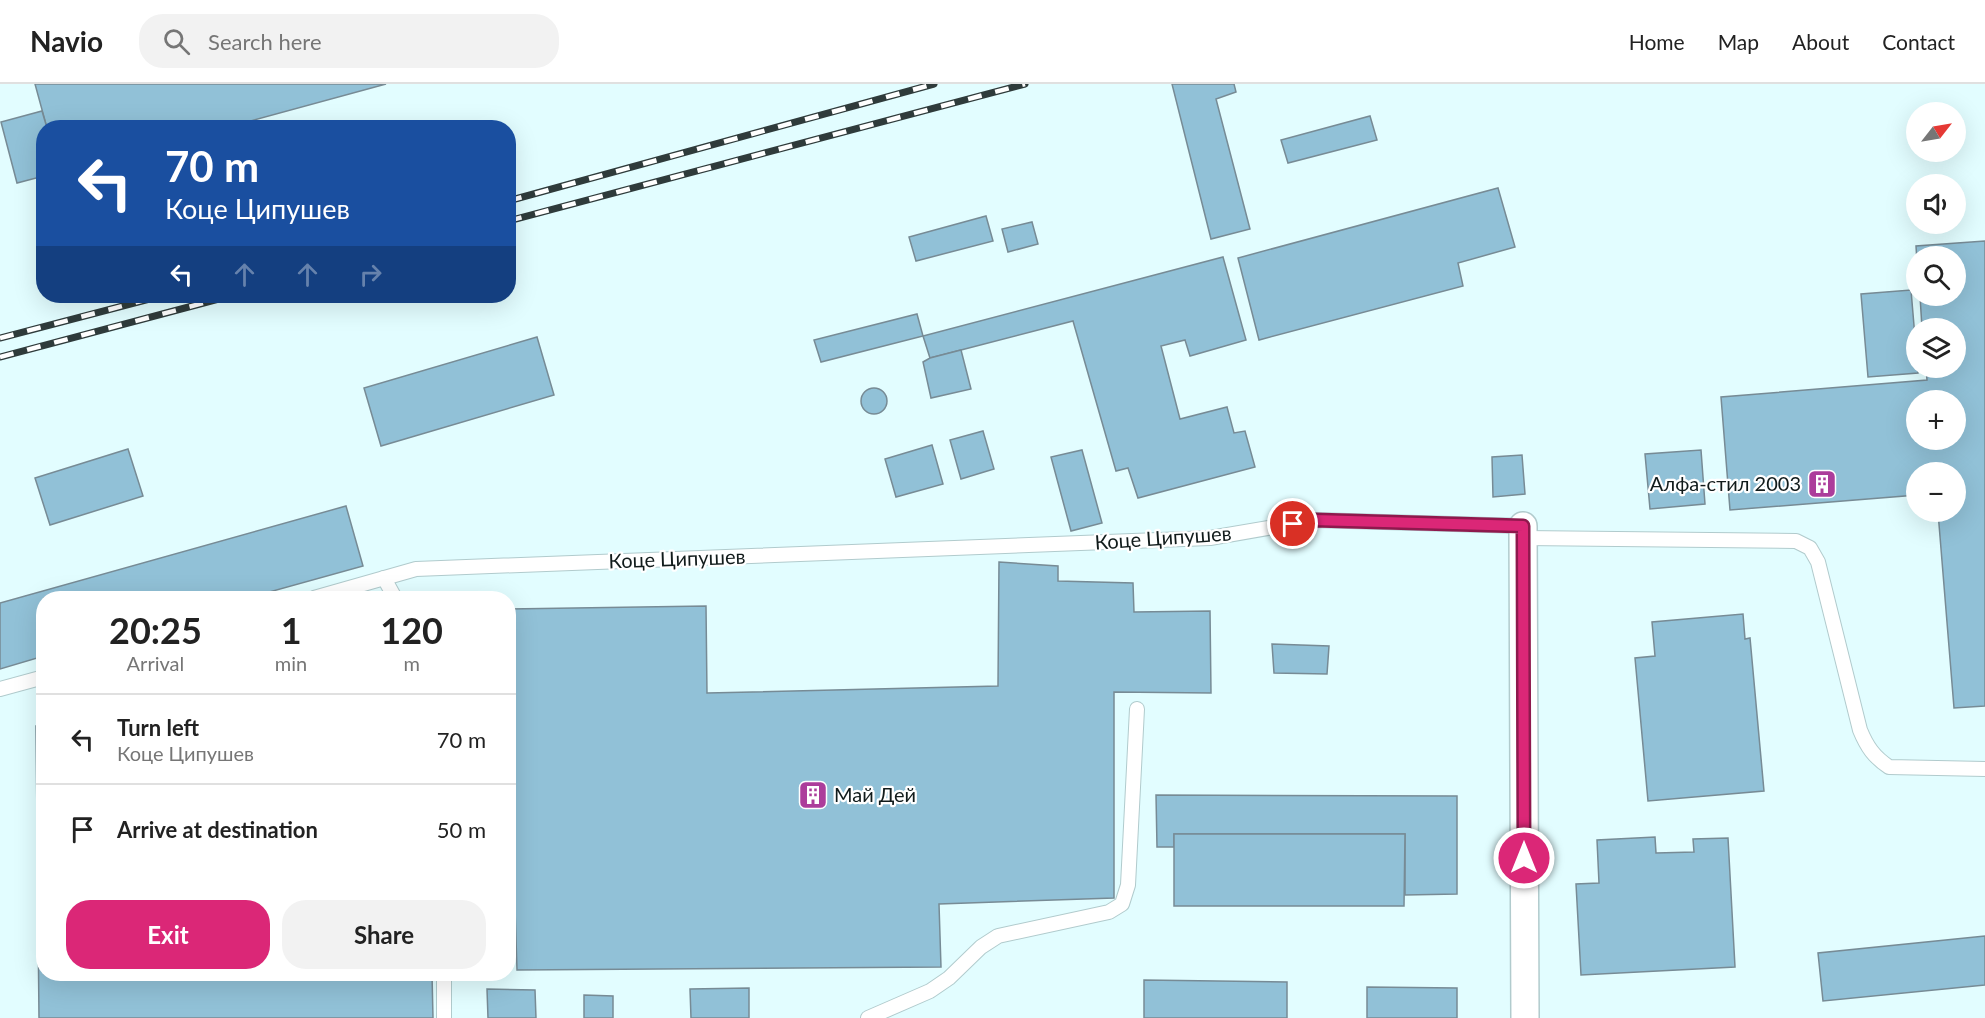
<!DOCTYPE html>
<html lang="en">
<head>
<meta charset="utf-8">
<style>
  body { margin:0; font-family:Lato,sans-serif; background:#f2f2f2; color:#222; height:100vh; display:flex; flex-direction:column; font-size:22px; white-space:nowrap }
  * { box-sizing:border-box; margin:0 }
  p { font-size:20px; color:#767676 }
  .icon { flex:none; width:33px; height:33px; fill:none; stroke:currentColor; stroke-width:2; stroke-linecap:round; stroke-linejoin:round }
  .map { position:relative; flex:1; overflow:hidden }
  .sheet { position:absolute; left:36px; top:507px; width:480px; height:390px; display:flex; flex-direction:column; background:#fff; border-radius:24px; box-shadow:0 6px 24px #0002 }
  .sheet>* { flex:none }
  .hud { position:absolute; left:36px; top:36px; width:480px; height:183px; border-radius:24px; box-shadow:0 6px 24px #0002; background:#1a4fa0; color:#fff; overflow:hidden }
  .needle { width:39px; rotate:59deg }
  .tools { position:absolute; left:1906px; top:18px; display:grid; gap:12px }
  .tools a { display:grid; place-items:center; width:60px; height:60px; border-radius:50%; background:#fff; box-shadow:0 6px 24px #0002; font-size:30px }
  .pin { position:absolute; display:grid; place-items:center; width:51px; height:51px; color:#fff; margin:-26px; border:3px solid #fff; border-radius:50%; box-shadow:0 2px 6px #0007 }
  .me { position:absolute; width:66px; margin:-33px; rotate:0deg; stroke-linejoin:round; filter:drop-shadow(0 0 4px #0008) }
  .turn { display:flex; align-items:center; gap:21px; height:126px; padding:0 30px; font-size:27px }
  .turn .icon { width:78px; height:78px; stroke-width:2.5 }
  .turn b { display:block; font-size:42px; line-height:51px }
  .lanes { display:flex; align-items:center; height:57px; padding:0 30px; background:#0003; justify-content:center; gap:30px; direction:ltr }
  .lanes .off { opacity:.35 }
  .eta { display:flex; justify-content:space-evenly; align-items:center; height:102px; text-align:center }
  .eta b { font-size:36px; font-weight:700; line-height:42px }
  .primary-button { display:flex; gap:12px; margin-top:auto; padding:12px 30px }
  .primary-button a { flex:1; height:69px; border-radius:24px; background:#db2777; color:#fff; font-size:24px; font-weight:700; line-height:69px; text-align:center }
  .primary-button a+a { background:#f2f2f2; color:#222 }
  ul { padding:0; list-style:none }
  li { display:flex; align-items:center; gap:18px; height:90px; padding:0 30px; border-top:2px solid #e0e0e0 }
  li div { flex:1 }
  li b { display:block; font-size:22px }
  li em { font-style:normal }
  header { display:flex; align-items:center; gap:36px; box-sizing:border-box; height:84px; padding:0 30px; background:#fff; border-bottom:2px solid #e0e0e0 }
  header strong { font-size:28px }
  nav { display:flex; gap:33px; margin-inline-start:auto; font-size:21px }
  .search { width:420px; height:54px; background:#f2f2f2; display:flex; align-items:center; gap:15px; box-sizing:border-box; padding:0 21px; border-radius:24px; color:#767676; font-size:22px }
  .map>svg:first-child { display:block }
</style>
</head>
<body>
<header>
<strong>Navio</strong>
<div class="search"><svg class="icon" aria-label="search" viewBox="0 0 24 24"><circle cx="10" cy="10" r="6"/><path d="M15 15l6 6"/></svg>Search here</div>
<nav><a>Home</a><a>Map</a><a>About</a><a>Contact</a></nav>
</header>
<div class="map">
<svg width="1985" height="934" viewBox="0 0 1985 934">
  <rect width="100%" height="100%" fill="#e2fdff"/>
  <g fill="#91c1d7" stroke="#778b95" stroke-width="1.5" fill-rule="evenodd">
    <polygon points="35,0 386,0 225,44 47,44"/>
    <polygon points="1172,0 1234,0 1236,8 1216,15 1250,145 1211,155"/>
    <polygon points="42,27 47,44 44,44 44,92 17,99 1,38"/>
    <polygon points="1370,32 1377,56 1288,79 1281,56"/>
    <polygon points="1498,104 1515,163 1458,179 1463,202 1259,256 1238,174"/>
    <polygon points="986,132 993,157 916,177 909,153"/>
    <polygon points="1032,138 1038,160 1008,168 1002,145"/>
    <path d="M 1985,157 L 1985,622 L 1954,624 L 1938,428 L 1956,428 L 1956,388 L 1917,388 L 1917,411 L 1730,426 L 1721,313 L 1927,296 L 1926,284 L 1956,284 L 1956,244 L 1922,244 L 1920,212 L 1956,212 L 1956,172 L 1917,172 L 1917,178 L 1916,162 ZM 1917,316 L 1956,316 L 1956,356 L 1917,356 Z"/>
    <polygon points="1223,173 1246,256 1190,272 1185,256 1161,262 1180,335 1227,323 1234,349 1245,347 1255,383 1138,414 1128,384 1116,387 1073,237 930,274 923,252"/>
    <polygon points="1911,206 1918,289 1868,293 1861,210"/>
    <polygon points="917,230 923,252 821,278 814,256"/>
    <polygon points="537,253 554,311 381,362 364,304"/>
    <polygon points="961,266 971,305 931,314 923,278 930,274"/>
    <circle cx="874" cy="317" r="13"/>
    <polygon points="983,347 994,385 961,395 950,356"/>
    <polygon points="932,361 943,400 896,413 885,375"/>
    <polygon points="128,365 143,412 50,441 35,394"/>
    <polygon points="1082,366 1102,439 1071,447 1051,373"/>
    <polygon points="1701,366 1705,420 1650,425 1645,370"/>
    <polygon points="1522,371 1525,410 1493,413 1492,373"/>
    <polygon points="346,422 363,482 248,514 44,514 44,572 0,585 0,519"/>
    <polygon points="999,478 1058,482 1058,497 1133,499 1134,528 1210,527 1211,609 1114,608 1114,814 939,820 941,883 517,886 508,606 508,525 706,522 707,609 998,602"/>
    <polygon points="1743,530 1745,555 1750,554 1764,707 1648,717 1635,574 1655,572 1652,538"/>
    <polygon points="1272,560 1329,562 1327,590 1274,589"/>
    <polygon points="36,642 44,642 44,890 432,890 433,934 39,934"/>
    <polygon points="1156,711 1457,712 1457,810 1405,811 1405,750 1174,750 1174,763 1157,763"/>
    <polygon points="1174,750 1405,750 1404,822 1174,822"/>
    <polygon points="1655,753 1656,769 1694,768 1693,755 1728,754 1735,883 1581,891 1576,800 1599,799 1597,756"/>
    <polygon points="1985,852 1985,901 1823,917 1818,869"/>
    <polygon points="1144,896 1287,898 1287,934 1144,934"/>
    <polygon points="1367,903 1457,904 1457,934 1367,934"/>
    <polygon points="749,904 749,934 691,934 690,905"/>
    <polygon points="487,905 535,906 536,934 488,934"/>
    <polygon points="584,911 613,912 613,934 584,934"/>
  </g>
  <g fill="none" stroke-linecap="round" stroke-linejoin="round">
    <g stroke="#b1cbcd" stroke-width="16">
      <g id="service">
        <path d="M 1523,454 L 1796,457 L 1810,464 L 1818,478 L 1860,646 C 1867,663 1874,673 1889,683 L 1985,685"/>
        <polyline points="384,494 395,514"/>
        <polyline points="314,514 416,485 1210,454 1314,436 1523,442"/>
        <polyline points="0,605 44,593"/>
        <polyline points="444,890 444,934"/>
        <polyline points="868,934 930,907 949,894 981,863 998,852 1109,828 1122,820 1128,801 1137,625"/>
      </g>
    </g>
    <g stroke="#b1cbcd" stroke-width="30">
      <polyline id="minor" points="1523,442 1525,934"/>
    </g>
    <use href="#service" stroke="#fff" stroke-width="14"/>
    <use href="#minor" stroke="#fff" stroke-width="27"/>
    <g stroke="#2f3b3b" stroke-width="7">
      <g id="rail">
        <polyline points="508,117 934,0"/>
        <polyline points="508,137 1025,0"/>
        <polyline points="0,254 161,212"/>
        <polyline points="0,273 230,212"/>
      </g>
    </g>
    <use href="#rail" stroke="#fff" stroke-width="4.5" stroke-dasharray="14" stroke-linecap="butt"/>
  </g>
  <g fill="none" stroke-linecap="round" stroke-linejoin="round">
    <g stroke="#8e194d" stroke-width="15">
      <polyline id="route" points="1293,440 1314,436 1523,442 1524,774"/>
    </g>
    <use href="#route" stroke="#db2777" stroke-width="10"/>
  </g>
  <defs>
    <g id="building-square" transform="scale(1.5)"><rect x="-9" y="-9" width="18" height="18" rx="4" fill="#ac3d9b" stroke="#fff"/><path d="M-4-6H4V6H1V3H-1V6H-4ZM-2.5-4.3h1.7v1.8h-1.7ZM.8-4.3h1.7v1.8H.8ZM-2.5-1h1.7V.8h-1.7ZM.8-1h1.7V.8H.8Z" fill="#fff"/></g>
  </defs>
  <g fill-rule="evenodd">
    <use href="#building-square" x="1822" y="400"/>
    <use href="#building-square" x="813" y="711"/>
  </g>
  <g text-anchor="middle" stroke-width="4.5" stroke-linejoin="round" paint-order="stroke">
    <g font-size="20" fill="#111b1b" stroke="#fff" text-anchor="end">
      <text x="1801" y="407">Алфа-стил 2003</text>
      <text x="834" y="718" text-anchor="start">Май Дей</text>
    </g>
    <g font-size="20" fill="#111b1b" stroke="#fff">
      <text transform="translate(1163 454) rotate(-4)" y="7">Коце Ципушев</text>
      <text transform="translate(677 475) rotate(-2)" y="7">Коце Ципушев</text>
    </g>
  </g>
</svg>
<div class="tools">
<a><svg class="needle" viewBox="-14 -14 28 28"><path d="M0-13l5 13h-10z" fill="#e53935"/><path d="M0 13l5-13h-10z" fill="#767676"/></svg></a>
<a><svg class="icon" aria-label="sound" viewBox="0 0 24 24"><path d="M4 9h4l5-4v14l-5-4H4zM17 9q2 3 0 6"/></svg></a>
<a><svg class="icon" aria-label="search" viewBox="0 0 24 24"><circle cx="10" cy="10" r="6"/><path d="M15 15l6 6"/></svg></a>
<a><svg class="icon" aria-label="layers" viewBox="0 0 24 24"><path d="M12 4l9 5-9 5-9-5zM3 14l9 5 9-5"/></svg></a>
<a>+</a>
<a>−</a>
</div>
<div class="pin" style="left:1293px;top:440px;background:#d93025"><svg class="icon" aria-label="arrive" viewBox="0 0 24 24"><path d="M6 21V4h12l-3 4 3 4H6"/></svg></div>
<svg class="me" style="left:1524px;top:774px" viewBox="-20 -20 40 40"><circle r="17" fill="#db2777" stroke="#fff" stroke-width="3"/><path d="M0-11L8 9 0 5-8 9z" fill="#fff"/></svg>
<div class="hud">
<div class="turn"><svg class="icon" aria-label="left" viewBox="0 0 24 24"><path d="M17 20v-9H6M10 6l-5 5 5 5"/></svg><div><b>70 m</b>Коце Ципушев</div></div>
<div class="lanes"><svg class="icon" aria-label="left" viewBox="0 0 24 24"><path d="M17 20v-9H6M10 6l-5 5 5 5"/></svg><svg class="icon off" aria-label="ahead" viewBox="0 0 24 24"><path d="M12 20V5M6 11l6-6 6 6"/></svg><svg class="icon off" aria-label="ahead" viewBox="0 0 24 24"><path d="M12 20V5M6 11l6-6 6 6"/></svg><svg class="icon off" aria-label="right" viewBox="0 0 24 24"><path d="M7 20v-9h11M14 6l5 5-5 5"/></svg></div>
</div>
<section class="sheet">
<div class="eta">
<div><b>20:25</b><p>Arrival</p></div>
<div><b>1</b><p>min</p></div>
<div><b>120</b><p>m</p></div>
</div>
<ul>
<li><svg class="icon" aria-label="left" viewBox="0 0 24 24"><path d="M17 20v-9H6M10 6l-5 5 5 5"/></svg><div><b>Turn left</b><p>Коце Ципушев</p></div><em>70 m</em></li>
<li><svg class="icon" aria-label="arrive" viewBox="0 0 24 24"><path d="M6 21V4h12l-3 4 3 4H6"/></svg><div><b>Arrive at destination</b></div><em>50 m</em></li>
</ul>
<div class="primary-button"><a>Exit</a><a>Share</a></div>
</section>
</div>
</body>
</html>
